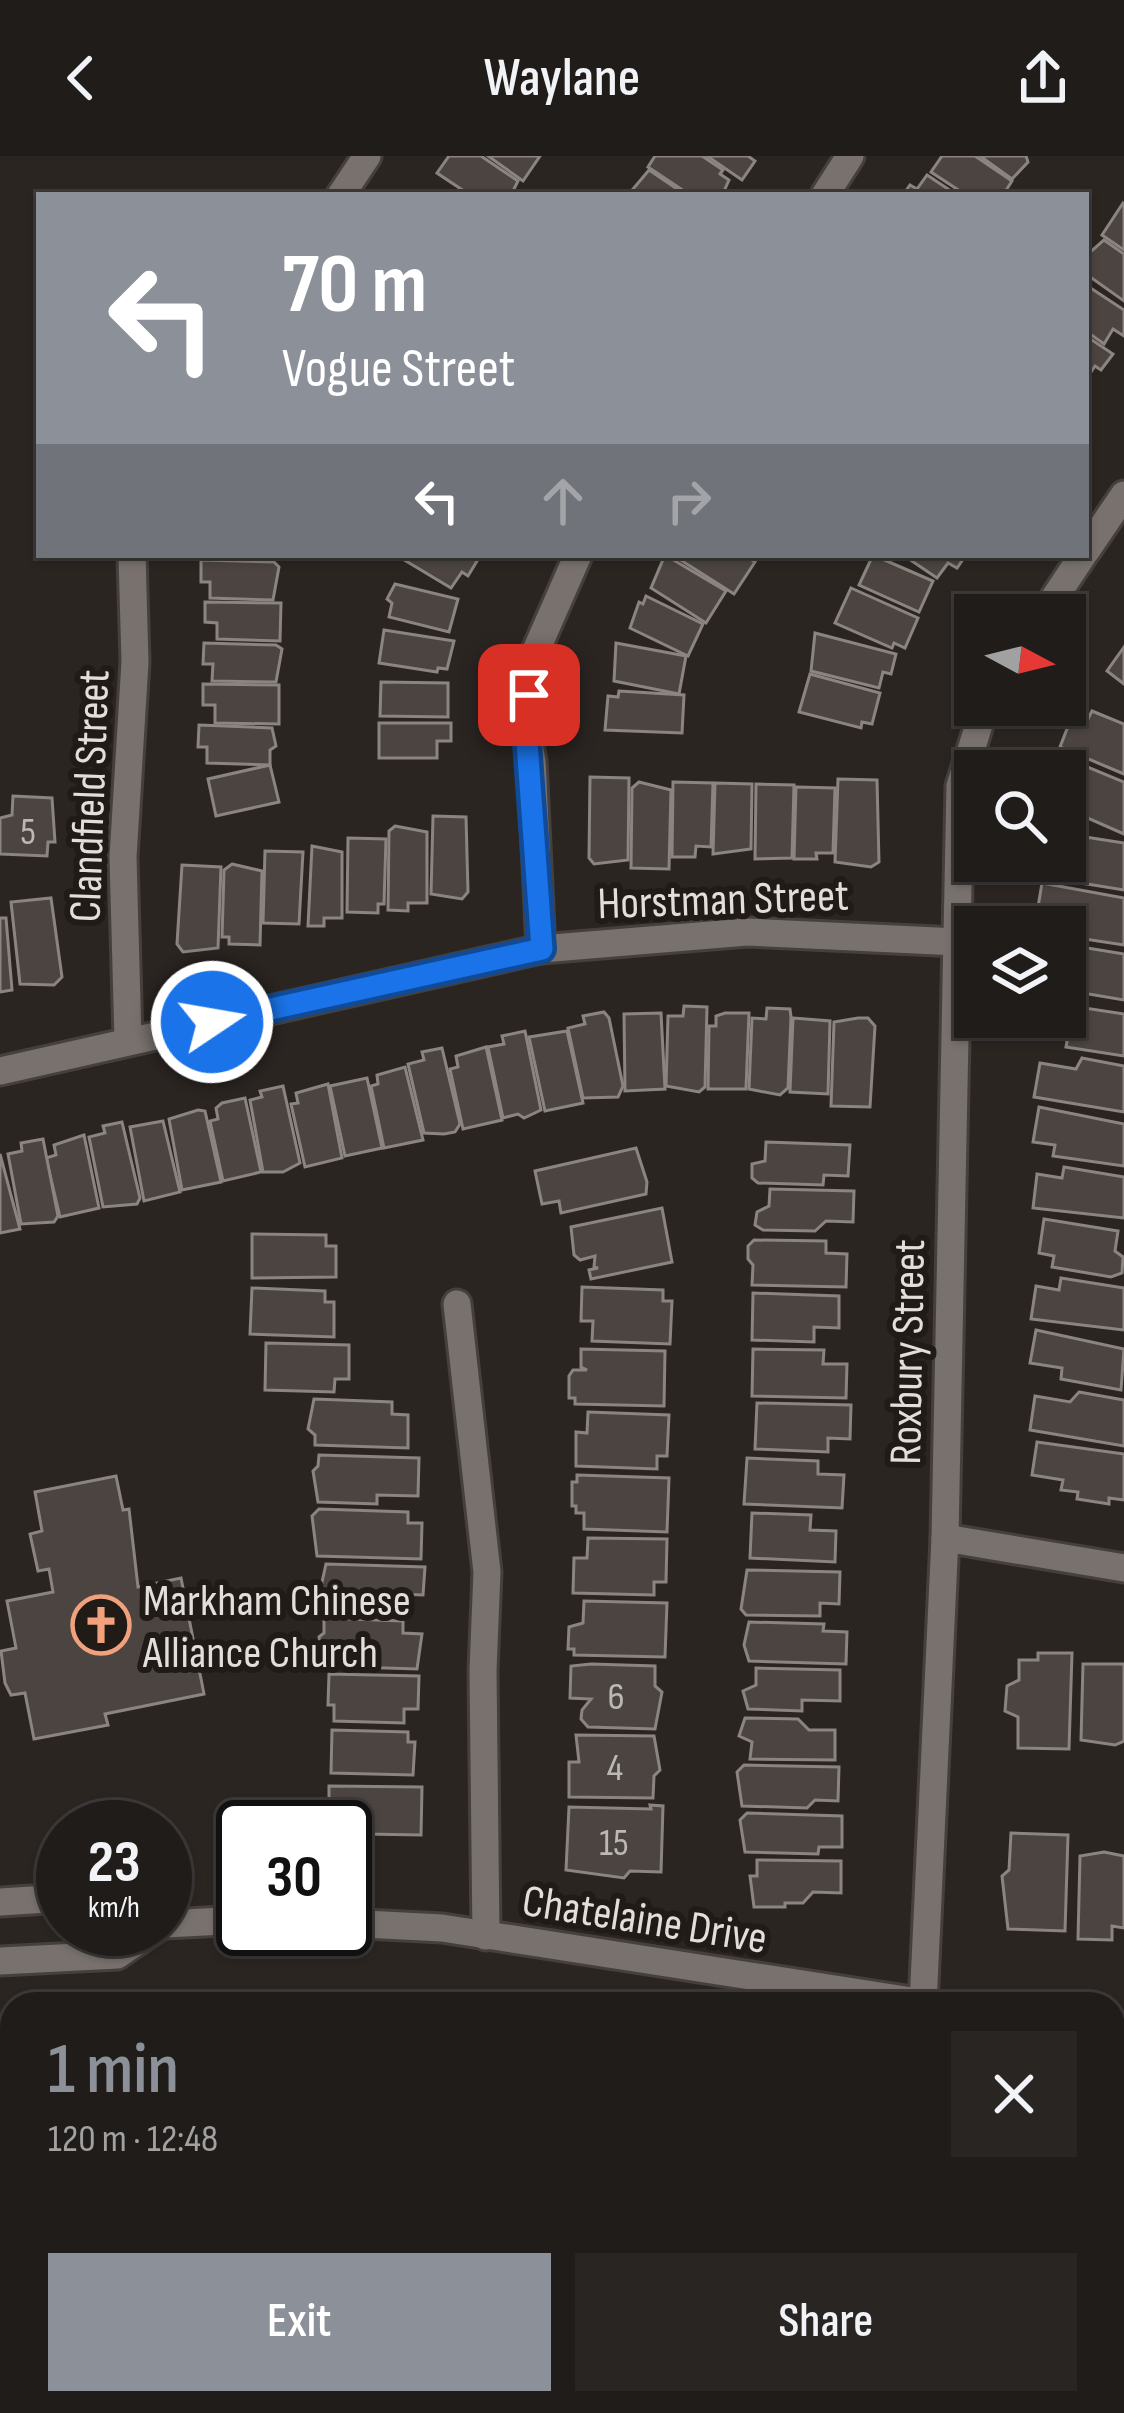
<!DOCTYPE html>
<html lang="en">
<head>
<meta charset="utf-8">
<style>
  body { margin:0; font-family:"Sofia Sans Condensed",sans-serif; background:#282523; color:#f1f3f6; height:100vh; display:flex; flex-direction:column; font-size:45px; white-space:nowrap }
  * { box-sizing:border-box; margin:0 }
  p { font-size:39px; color:#a2a1a2 }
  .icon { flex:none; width:66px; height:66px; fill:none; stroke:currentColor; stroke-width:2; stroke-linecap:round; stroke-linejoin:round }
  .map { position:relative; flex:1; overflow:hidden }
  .details { position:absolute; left:0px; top:1836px; width:1125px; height:423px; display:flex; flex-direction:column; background:#201c1a; border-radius:36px 36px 0 0; box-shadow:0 3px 9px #0004,0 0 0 3px #3d3a39 }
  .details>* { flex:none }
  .guide { position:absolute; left:36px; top:36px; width:1053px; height:366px; border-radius:0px; box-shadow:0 3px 9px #0004,0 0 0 3px #3d3a39; background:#8c9099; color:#fff; overflow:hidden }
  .needle { width:78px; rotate:97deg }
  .controls { position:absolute; left:954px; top:438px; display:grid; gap:24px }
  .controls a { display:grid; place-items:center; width:132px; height:132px; border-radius:0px; background:#201c1a; box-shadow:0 3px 9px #0004,0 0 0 3px #3d3a39; font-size:60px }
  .speed { position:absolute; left:36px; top:1644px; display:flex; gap:24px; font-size:60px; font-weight:700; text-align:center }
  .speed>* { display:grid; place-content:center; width:156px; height:156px; border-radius:50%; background:#201c1a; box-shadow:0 3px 9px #0004,0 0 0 3px #3d3a39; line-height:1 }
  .speed small { font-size:30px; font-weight:400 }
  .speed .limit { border:6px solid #111; border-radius:18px; background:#fff; color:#111 }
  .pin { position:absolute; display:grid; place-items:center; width:102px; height:102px; color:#fff; margin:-51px; border-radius:24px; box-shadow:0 6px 18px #0006 }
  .me { position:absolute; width:132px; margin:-66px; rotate:78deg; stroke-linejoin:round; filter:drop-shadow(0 0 9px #0008) }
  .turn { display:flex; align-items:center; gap:42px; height:252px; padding:0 48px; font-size:54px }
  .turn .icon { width:156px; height:156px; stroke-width:2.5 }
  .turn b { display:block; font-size:84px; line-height:102px }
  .lanes { display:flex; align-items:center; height:114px; padding:0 48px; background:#0003; justify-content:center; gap:60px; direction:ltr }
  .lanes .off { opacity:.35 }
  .round { display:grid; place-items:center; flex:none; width:126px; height:126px; border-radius:0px; background:#282523 }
  .summary { display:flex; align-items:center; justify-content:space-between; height:204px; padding:0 48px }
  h1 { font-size:72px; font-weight:600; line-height:90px; color:#8c9099 }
  .button { display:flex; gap:24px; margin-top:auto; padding:24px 48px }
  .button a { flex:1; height:138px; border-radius:0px; background:#8c9099; color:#fff; font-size:48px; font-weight:600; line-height:138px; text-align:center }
  .button a+a { background:#282523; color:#f1f3f6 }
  header { display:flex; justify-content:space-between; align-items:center; height:156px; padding:0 48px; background:#201c1a; font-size:54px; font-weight:600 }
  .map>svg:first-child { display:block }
</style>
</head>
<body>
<header><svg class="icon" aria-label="back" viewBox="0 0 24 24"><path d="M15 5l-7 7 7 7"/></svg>Waylane<svg class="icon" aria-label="share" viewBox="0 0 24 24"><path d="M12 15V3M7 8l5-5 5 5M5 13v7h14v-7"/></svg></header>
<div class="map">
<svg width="1124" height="2257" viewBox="0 0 1124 2257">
  <rect width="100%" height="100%" fill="#2b2522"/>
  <g fill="#4b4441" stroke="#8b8481" stroke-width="3">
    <polygon points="449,0 481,0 518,25 511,39 470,39 437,17"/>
    <polygon points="488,0 540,0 523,25"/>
    <polygon points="655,0 702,0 723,14 720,18 729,24 724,35 690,39 648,11"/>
    <polygon points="707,0 748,0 755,5 742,24"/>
    <polygon points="942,0 975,0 1012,25 1003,39 966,39 931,16"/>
    <polygon points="980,0 1026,0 1028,6 1012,23"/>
    <polygon points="649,14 686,39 628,39"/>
    <polygon points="927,19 957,39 903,39 910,29 917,33"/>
    <polygon points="1123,47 1124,48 1124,94 1102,79"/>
    <polygon points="1104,84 1124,98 1124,145 1086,118 1086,100"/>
    <polygon points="1086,129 1124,154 1124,180 1113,173 1104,188 1086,175"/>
    <polygon points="1086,180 1113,198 1101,214 1095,210 1087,222"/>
    <polygon points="396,399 466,399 477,405 468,420 462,416 451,432"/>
    <polygon points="665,399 726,435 706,467 651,432"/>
    <polygon points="681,399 745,399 755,406 734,438 679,403"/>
    <polygon points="873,399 933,425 919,456 859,429"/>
    <polygon points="903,399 966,399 957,412 948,407 937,422"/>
    <polygon points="201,404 274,406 279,411 273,444 210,442 210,426 201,426"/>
    <polygon points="395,428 458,443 449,476 389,461 392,447 387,443"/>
    <polygon points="851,432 918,462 905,492 894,487 892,492 835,467"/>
    <polygon points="646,440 703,468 688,500 630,472 639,446 643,448"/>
    <polygon points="205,446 281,447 280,485 217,483 217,467 205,466"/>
    <polygon points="384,474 454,485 447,513 438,512 437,516 379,507"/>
    <polygon points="815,477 896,498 891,518 883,516 879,532 811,515"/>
    <polygon points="204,487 276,489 282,493 276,526 212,525 213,508 203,508"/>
    <polygon points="616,487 686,500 679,538 614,525"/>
    <polygon points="1124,491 1124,528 1107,515"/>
    <polygon points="810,518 880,537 872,568 862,566 861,572 799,556"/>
    <polygon points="381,526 448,527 448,561 380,560"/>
    <polygon points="203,528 279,529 279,568 215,567 215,549 203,549"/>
    <polygon points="619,535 684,539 682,577 605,574 608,540 618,541"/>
    <polygon points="1092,555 1124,568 1124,618 1060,591 1072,560 1086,567"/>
    <polygon points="379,567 451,567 451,585 437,585 437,602 379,602"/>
    <polygon points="199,569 272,572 276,590 270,594 270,609 207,607 207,591 198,591"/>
    <polygon points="1056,598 1124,626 1124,678 1065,652 1070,641 1065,639 1065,615 1049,615"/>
    <polygon points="270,609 279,646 216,660 208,623"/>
    <polygon points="590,621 629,622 628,704 594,708 589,702"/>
    <polygon points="838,623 877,624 879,706 871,711 835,706"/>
    <polygon points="639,626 671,634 669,713 631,712 632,632"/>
    <polygon points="673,626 713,627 711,691 696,690 695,701 672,701"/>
    <polygon points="715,627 752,628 751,693 713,698"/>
    <polygon points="756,628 794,629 792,702 755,703"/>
    <polygon points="796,631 835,632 833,697 816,697 817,703 794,703"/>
    <polygon points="13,640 52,642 55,686 48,686 47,700 0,698 0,662 12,659"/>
    <polygon points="433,660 466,661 468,736 462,743 431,738"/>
    <polygon points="395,670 427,676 427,747 408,747 408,755 388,754 389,675"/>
    <polygon points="1066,678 1124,687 1124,734 1038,720 1040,705 1065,705"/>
    <polygon points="348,682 386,683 384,748 378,748 378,757 347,756"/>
    <polygon points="312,690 342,696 342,762 324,762 324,770 308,770"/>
    <polygon points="265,695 303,696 299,768 263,767"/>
    <polygon points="232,708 262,715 260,789 229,788 229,781 222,781 224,714"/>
    <polygon points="182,709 221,711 218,792 183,796 177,788"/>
    <polygon points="1042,727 1124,742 1124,789 1065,780 1065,771 1052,771 1053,765 1036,763"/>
    <polygon points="51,742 62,821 54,829 20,828 11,746"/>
    <polygon points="0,762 6,762 12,834 0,836"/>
    <polygon points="1075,790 1124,798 1124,844 1065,834 1065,802 1072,803"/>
    <polygon points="1065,844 1079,846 1078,851 1124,858 1124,900 1066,891 1068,880 1038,875 1040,861 1065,861"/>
    <polygon points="684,850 707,851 705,931 699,936 666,930 668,860 683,860"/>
    <polygon points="767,852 790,853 791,861 788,932 780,939 749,933 752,862 766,863"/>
    <polygon points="604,856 609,862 623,930 618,941 583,942 568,872 585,868 583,860"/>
    <polygon points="661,857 665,933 625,935 624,858"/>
    <polygon points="725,857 749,857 746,933 708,933 709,870 716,870 716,860"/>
    <polygon points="793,862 830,865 828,938 790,936"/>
    <polygon points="858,862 868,862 875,870 870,951 831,950 834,866"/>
    <polygon points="525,875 541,954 524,962 518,958 503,962 488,891 504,888 502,880"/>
    <polygon points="567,875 583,947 545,955 529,881"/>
    <polygon points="486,891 502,964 463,973 450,913 458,911 456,900"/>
    <polygon points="442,892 460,968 455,976 444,978 424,977 408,908 424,904 422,896"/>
    <polygon points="1082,902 1124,910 1124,956 1034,941 1040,907 1076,913"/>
    <polygon points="405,911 423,984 384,992 371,930 378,928 377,919"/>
    <polygon points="367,922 382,992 345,1000 330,930"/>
    <polygon points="328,928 342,1002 305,1011 291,948 298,947 296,937"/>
    <polygon points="283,930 300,1007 283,1016 263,1016 250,944 262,941 260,935"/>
    <polygon points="245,942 261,1016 223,1025 210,965 218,963 216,952 222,947"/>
    <polygon points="1039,951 1124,968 1124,1010 1053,1000 1055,989 1033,986"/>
    <polygon points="198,954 205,955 221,1026 182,1034 169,963"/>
    <polygon points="163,965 180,1036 144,1045 130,971"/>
    <polygon points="122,966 140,1042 137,1048 103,1051 89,981 105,977 103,970"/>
    <polygon points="84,979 99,1052 60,1061 46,1002 56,999 54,989"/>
    <polygon points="43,983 58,1060 54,1066 21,1068 8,998 22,995 21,987"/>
    <polygon points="766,986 850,989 848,1020 824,1019 823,1029 758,1027 752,1022 752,1008 765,1005"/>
    <polygon points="636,992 647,1026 646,1038 561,1057 559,1045 542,1048 535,1015"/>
    <polygon points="0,998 20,1073 0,1077"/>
    <polygon points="1064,1011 1124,1021 1124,1062 1033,1052 1037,1018 1062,1022"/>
    <polygon points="770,1033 854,1035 853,1066 826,1065 815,1075 763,1074 755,1069 757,1056 769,1050"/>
    <polygon points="662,1052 672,1106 591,1123 589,1114 598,1112 594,1111 595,1100 580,1104 574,1099 571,1071"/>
    <polygon points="1044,1063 1118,1075 1115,1095 1123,1101 1122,1117 1111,1121 1052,1111 1054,1100 1039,1097"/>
    <polygon points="252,1078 326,1079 326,1090 336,1090 336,1121 252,1122"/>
    <polygon points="754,1084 826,1085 826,1097 847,1098 846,1131 752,1129 753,1109 748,1103 748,1090"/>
    <polygon points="1061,1122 1124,1132 1124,1174 1031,1163 1036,1130 1059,1134"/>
    <polygon points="582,1131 663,1134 663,1145 672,1145 670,1188 592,1185 593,1165 581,1165"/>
    <polygon points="252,1132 325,1135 325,1146 334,1146 334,1181 250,1178"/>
    <polygon points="753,1137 839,1140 839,1172 814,1171 814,1186 752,1184"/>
    <polygon points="1036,1174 1124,1193 1121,1234 1061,1223 1062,1212 1030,1207"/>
    <polygon points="266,1187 349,1189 349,1223 335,1223 334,1236 265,1234"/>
    <polygon points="581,1193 665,1195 664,1250 575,1248 575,1242 569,1242 569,1220 573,1214 587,1214 581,1211"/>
    <polygon points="753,1193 824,1194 823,1208 847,1208 846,1242 752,1240"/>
    <polygon points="1079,1236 1124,1244 1124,1290 1030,1274 1035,1240 1070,1246"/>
    <polygon points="314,1243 392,1246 392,1258 408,1259 408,1292 315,1289 315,1279 308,1273"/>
    <polygon points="757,1247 851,1249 850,1283 828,1282 828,1296 755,1293"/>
    <polygon points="588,1256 669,1259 667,1300 657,1300 657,1313 576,1310 576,1276 587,1277"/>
    <polygon points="1037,1286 1124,1298 1124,1344 1109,1342 1109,1348 1077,1343 1078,1336 1061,1334 1063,1324 1032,1319"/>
    <polygon points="319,1299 419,1302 418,1340 377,1339 377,1348 318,1346 313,1315 318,1310"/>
    <polygon points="747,1302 818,1305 818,1318 844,1319 842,1352 744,1348"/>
    <polygon points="577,1319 669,1322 667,1376 584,1373 584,1357 576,1357 576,1350 572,1350 572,1326 577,1326"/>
    <polygon points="116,1320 123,1354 129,1353 138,1431 181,1422 204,1538 105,1558 108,1569 34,1583 25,1537 11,1539 5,1527 1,1495 16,1492 7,1445 53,1436 49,1413 38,1415 30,1378 42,1375 35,1336"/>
    <polygon points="319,1353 408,1356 408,1367 422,1367 421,1403 317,1400 312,1360"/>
    <polygon points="752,1357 811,1359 810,1374 836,1375 835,1406 750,1402"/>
    <polygon points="588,1382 667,1383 666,1426 654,1426 654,1439 573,1437 574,1402 587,1402"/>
    <polygon points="326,1408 425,1411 423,1439 396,1438 396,1449 384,1449 384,1456 325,1454 326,1438 320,1435"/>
    <polygon points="747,1414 840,1416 839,1448 820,1447 820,1460 746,1459 741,1453"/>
    <polygon points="584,1445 667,1447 665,1501 574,1499 574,1493 568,1493 569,1471 583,1467"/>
    <polygon points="324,1462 403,1465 403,1477 422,1478 417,1513 323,1510 319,1481 324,1477"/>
    <polygon points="749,1466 824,1468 823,1475 847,1476 846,1508 749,1505 744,1489"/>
    <polygon points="1038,1497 1072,1497 1069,1593 1018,1592 1018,1561 1005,1555 1007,1530 1019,1524 1019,1504 1038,1504"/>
    <polygon points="591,1508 655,1510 655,1530 662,1536 655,1573 588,1571 581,1563 582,1554 591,1543 570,1542 571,1510"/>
    <polygon points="1083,1508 1124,1508 1124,1585 1115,1589 1081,1584"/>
    <polygon points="756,1512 840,1514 840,1545 802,1544 802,1555 748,1553 743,1535 756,1529"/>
    <polygon points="329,1518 419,1520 418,1553 404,1553 404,1567 334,1565 334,1549 328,1549"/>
    <polygon points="745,1562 798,1563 809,1574 835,1574 835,1604 750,1603 752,1586 739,1580"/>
    <polygon points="332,1574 408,1576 408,1586 415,1586 413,1619 331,1617"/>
    <polygon points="576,1579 654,1580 660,1614 654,1620 653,1642 569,1641 569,1606 579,1606"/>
    <polygon points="744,1609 839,1611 838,1645 815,1644 807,1652 742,1650 737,1616"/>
    <polygon points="329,1630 422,1631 421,1679 365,1678 365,1674 329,1670"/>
    <polygon points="650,1649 663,1650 661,1716 630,1715 624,1722 566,1714 569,1651 651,1653"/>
    <polygon points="747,1657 842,1660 842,1691 819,1691 818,1698 745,1696 740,1664"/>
    <polygon points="1011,1677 1068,1679 1065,1775 1008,1773 1002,1720 1009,1714"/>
    <polygon points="1104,1696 1124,1700 1124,1772 1112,1770 1112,1784 1078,1783 1080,1700"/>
    <polygon points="757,1704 841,1705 841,1737 813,1736 803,1747 785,1747 785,1751 754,1751 750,1720 757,1720"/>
    <polygon points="1113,1982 1124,1982 1124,2059 1116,2065"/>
    <polygon points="1113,2167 1119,2167 1116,2253 1082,2252 1082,2247 1113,2247"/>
  </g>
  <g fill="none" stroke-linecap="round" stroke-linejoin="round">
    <g stroke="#45403d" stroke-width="33">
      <g id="street">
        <polyline points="341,39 367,0"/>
        <polyline points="825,39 850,0"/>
        <polyline points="1086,395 1124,339"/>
        <polyline points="1043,459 1083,399"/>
        <polyline points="541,793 532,605 526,573 531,506 578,399"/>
        <polyline points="128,884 123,701 135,506 132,399"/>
        <polyline points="0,915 541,793 747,776 958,786"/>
        <polyline points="457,1148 487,1416 483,1514 486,1780"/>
        <polyline points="945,1382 1124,1412"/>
        <polyline points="0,1746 63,1742"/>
        <polyline points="345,1767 442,1772 931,1848"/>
        <polyline points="165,1768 243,1764"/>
        <polyline points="0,1805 117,1799 155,1773"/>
        <polyline points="923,1848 945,1382 960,630 985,549"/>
        <polyline points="1113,1878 1124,1879"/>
        <polyline points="565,2247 629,2257"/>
        <polyline points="123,2257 139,2247"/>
        <polyline points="922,2257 922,2247"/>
      </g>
    </g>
    <use href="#street" stroke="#78716e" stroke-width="27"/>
  </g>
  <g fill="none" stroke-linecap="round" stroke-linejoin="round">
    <g stroke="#114b97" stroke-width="30">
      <polyline id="route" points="212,866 542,793 526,573 529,539"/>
    </g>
    <use href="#route" stroke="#1a73e8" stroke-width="21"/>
  </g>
  <defs>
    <g id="church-ring" transform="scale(3)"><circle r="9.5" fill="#211b18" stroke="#f1a17c" stroke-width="1.5"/><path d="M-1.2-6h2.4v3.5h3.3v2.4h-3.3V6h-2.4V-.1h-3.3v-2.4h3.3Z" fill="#f1a17c"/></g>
  </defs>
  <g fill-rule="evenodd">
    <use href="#church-ring" x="101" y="1469"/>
  </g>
  <g text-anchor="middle" stroke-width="12" stroke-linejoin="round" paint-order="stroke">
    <g font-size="39" fill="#bcb8b5">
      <text x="28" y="688">5</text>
      <text x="616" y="1553">6</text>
      <text x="615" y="1624">4</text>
      <text x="614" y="1699">15</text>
    </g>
    <g font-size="45" fill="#e2dedc" stroke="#211b18">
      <text transform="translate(88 640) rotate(-88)" y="16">Clandfield Street</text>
      <text transform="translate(723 742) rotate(-2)" y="16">Horstman Street</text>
      <text transform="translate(906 1196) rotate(-89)" y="16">Roxbury Street</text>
      <text transform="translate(645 1762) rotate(9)" y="16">Chatelaine Drive</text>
    </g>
    <g font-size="45" fill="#e2dedc" stroke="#211b18" text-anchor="start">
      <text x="143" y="1459">Markham Chinese<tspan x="143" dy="52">Alliance Church</tspan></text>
    </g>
  </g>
</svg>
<div class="controls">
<a><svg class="needle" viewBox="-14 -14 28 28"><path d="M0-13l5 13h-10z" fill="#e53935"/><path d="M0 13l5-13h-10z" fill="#a2a1a2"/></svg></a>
<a><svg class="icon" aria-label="search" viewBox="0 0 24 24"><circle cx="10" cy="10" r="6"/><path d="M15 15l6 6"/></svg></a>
<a><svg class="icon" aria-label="layers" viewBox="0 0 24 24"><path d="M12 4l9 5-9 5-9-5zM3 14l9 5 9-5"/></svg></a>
</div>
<div class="speed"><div>23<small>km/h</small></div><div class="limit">30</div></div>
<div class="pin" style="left:529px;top:539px;background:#d93025"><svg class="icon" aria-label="arrive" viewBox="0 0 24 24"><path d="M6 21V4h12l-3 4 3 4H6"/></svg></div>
<svg class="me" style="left:212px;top:866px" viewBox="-20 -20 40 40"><circle r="17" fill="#1a73e8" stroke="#fff" stroke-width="3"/><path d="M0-11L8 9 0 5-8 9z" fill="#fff"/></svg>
<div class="guide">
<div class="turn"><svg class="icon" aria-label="left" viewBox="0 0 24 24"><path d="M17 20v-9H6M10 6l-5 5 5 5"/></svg><div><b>70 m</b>Vogue Street</div></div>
<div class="lanes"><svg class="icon" aria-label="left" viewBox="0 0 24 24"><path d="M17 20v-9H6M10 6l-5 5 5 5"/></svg><svg class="icon off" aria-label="ahead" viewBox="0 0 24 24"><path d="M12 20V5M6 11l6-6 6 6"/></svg><svg class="icon off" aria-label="right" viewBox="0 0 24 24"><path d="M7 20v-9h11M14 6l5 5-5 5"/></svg></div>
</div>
<section class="details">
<div class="summary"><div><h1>1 min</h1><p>120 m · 12:48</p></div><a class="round"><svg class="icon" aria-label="close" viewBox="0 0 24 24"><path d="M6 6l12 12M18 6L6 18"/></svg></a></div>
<div class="button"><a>Exit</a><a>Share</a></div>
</section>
</div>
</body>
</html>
